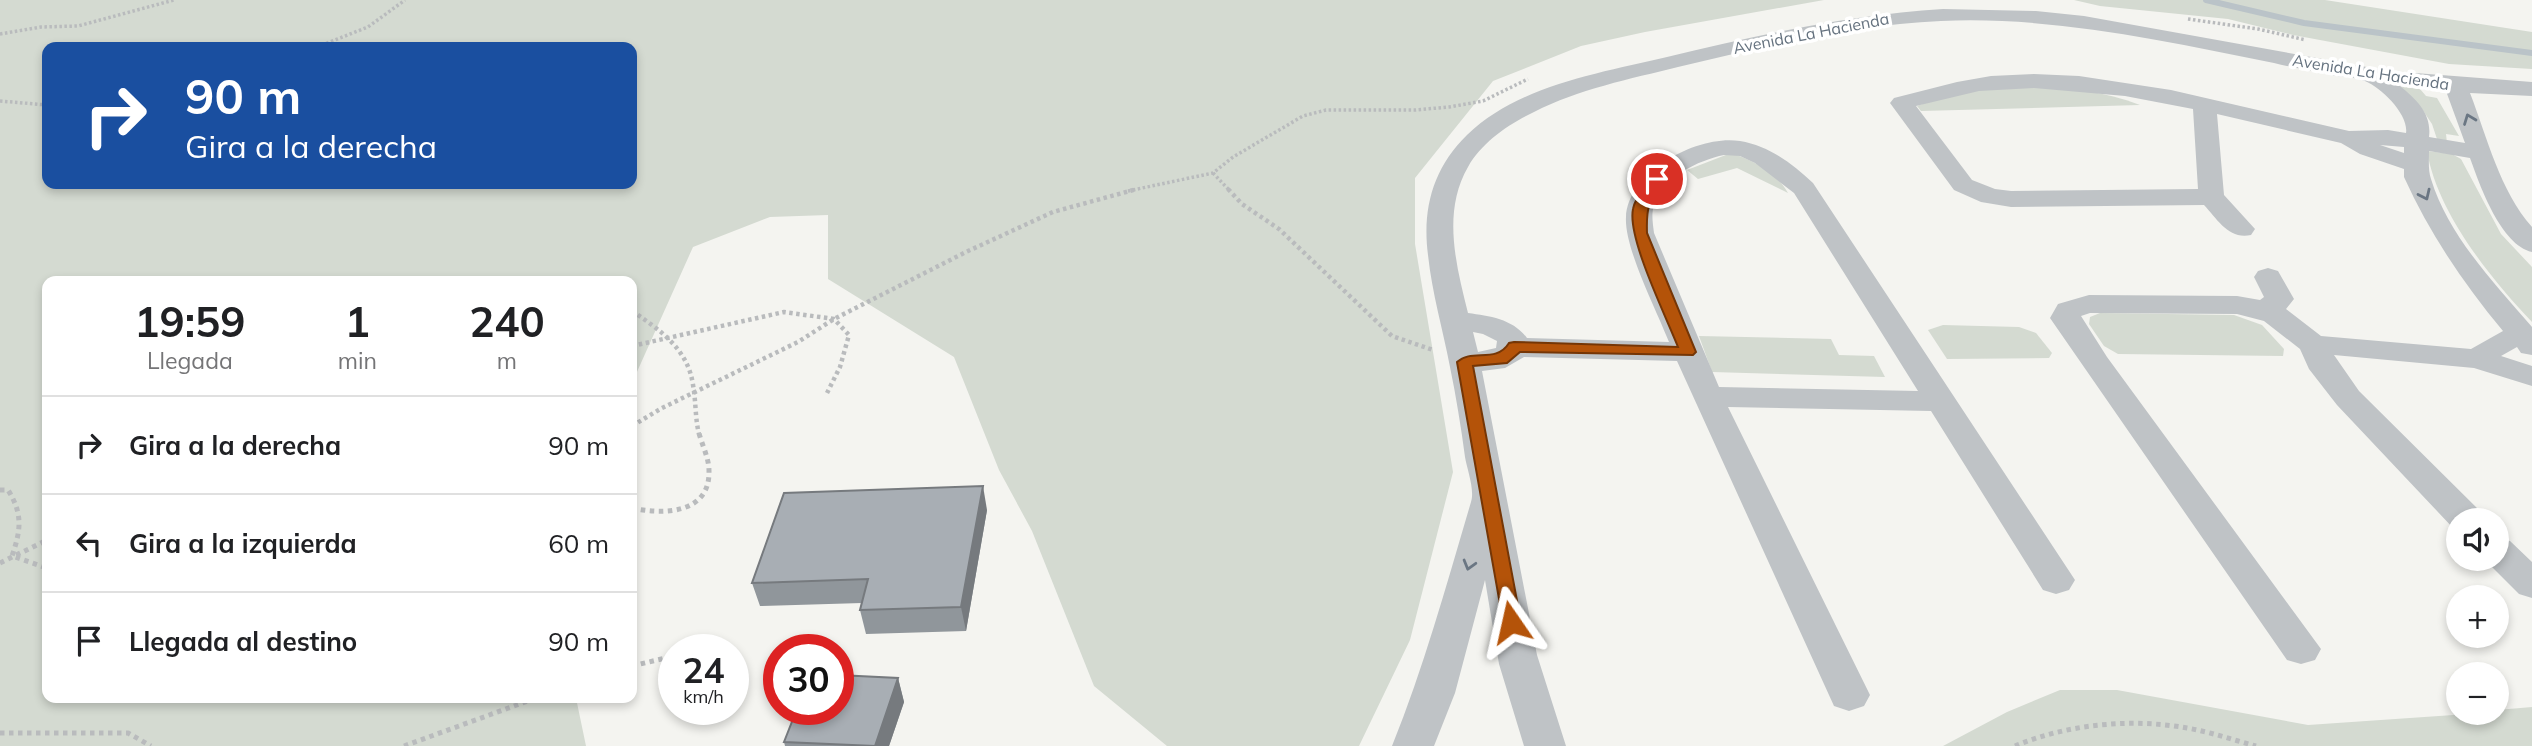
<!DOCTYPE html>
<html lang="es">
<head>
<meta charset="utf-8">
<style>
  body { margin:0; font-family:Mulish,sans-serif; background:#f6f6f6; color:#202124; height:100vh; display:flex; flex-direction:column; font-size:26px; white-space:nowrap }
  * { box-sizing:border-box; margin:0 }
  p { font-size:23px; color:#757577 }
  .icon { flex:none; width:38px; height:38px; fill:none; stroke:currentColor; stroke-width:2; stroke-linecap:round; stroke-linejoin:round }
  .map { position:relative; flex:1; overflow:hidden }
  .sheet { position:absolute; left:42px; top:276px; width:595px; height:427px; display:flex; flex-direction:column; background:#fff; border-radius:14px; box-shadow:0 4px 10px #0003 }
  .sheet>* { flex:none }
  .banner { position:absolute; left:42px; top:42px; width:595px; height:147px; border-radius:14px; box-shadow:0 4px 10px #0003; background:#1a4fa0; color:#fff; overflow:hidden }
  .buttons { position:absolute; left:2446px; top:508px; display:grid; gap:14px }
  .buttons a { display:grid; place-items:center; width:63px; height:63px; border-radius:50%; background:#fff; box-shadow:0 4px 10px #0003; font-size:35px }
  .speed { position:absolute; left:658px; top:634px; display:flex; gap:14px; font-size:35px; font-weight:700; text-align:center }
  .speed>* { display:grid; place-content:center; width:91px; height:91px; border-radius:50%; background:#fff; box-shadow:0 4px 10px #0003; line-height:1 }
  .speed small { font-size:18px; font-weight:400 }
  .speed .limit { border:10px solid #d22; background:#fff; color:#111 }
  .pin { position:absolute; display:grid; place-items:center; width:60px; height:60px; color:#fff; margin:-30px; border:4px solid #fff; border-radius:50%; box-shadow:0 2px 7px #0007 }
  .me { position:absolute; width:77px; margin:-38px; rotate:349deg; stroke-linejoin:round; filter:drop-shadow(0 0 5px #0008) }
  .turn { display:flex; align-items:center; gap:24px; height:147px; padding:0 28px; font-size:32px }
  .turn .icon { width:91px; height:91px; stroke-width:2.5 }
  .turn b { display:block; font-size:49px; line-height:60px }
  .eta { display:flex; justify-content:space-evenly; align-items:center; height:119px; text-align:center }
  .eta b { font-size:42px; font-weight:700; line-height:49px }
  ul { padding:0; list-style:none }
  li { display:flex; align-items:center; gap:21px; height:98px; padding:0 28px; border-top:2px solid #e0e0e0 }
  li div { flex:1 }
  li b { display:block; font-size:26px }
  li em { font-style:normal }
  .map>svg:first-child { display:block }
</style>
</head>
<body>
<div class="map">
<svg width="2532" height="746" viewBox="0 0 2532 746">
  <rect width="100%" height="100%" fill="#f4f4f0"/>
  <g fill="#d4dad1" fill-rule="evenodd">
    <path d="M 0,0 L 1824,0 L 1645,32 L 1581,46 L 1493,81 L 1415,178 L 1415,244 L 1453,472 L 1410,640 L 1359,746 L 1167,746 L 1094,686 L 1032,531 L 999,470 L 954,357 L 828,279 L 828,215 L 770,217 L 693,247 L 632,383 L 632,282 L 47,282 L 47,698 L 576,698 L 586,746 L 0,746 ZM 47,47 L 632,47 L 632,184 L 47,184 Z"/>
    <polygon points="2074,0 2325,0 2532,32 2532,69 2449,64 2293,35 2228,19 2100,6"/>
    <path d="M 2022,86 C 2064,88 2101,90 2140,105 L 1921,111 L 1917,106 C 1950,93 1986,88 2022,86 Z"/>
    <polygon points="2395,86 2420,89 2426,96 2437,98 2459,136 2446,134 2447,143 2438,142 2432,124 2422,109"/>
    <path d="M 2427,151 L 2452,154 L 2461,159 L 2501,234 L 2532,267 L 2532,322 C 2490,278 2437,212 2427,151 Z"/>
    <path d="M 1731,153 C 1753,160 1777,173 1788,193 L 1737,168 L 1698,179 L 1687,170 Z"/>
    <polygon points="2100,313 2234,315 2262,325 2284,349 2283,356 2118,354 2104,346 2089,324 2090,317"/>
    <polygon points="1943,325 2019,327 2036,333 2052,353 2049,358 1947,359 1928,330"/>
    <polygon points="1699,336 1831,339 1839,355 1874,356 1885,377 1712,372"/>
    <polygon points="2060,690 2117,690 2308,725 2497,712 2497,710 2532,707 2532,746 1943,746 2007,712"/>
  </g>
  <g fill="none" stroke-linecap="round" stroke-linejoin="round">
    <polyline stroke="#bac3c8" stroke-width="6" points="2206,0 2304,23 2532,53"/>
    <g stroke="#b9bbbd" stroke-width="3.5" stroke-dasharray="2.5 2.5" stroke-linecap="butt">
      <polyline points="2188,19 2258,29 2306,40"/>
      <polyline points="0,34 41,27 78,26 174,0"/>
      <polyline points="317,47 368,27 405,0"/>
      <polyline points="0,101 47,105"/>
      <polyline points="1213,173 1230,191"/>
      <polyline points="1128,191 1213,173 1233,157 1303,116 1326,110 1415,110 1449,107 1483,101 1528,79"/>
    </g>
    <g stroke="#b9bbbd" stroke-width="4.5" stroke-dasharray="3.5 3.5" stroke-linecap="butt">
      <polyline points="1228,189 1242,204 1279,229 1392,336 1433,350"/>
      <path d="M 632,311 C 660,330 688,349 693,385 C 696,401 695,418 699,434"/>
      <polyline points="632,346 784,312 834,319 849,335 840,367 827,393"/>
      <polyline points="632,426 662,408 798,342 834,319 966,252 1053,212 1137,189"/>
    </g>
    <g stroke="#b9bbbd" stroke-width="5" stroke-dasharray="4.5 4.5" stroke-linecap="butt">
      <path d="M 0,490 L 8,490 C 23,514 21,530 12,556 L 47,568"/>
      <path d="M 632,508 C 663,515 710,514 709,471 C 709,458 702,445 699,433"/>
      <polyline points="0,563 47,540"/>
      <polyline points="713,649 717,649"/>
      <polyline points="632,666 674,656"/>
      <polyline points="0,733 128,733 151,746"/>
      <polyline points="404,746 536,698"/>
      <path d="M 2015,746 C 2067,724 2132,718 2187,728 C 2211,732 2233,740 2256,746"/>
    </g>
    <g fill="#bfc3c6" fill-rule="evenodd">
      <path d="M 1943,9 L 2036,11 L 2084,16 L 2389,71 L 2532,82 L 2532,96 L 2470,93 C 2487,137 2500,191 2532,227 L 2532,252 C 2501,245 2480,186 2470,158 L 2429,151 C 2429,160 2428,170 2431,179 C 2448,235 2494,283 2532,327 L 2532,355 L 2521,353 L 2517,347 L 2501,356 L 2532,366 L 2532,386 L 2474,368 L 2334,355 L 2359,391 L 2480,511 L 2485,520 L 2459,520 L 2459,530 L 2454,529 L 2337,405 L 2309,369 L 2300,349 L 2264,321 L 2237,314 L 2090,313 L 2081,316 L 2107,357 L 2321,649 L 2315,660 L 2301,664 L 2287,660 L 2050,318 L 2058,304 L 2089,295 L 2237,296 L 2260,300 L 2264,297 L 2254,277 L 2258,271 L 2268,268 L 2278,271 L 2294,299 L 2286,309 L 2321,336 L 2471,349 L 2503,331 C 2463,283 2430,234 2404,177 L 2404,169 L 2360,154 L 2341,143 L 2217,114 L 2224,195 L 2255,229 L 2251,235 C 2229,240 2218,220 2204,205 L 2011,207 L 1981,202 L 1954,190 L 1890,103 L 1894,98 L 1957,82 L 1991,76 L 2034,74 L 2079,76 L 2171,90 L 2349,131 L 2388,130 L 2406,133 C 2409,115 2382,88 2365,81 C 2357,78 2346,77 2337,76 C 2316,72 2295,68 2274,63 C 2165,41 2053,16 1941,21 C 1852,25 1765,46 1678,67 C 1630,79 1579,89 1534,112 C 1509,124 1482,142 1468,167 C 1442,212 1456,265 1468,313 C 1490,316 1513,319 1527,338 L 1669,342 C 1657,311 1624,248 1626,217 C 1628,171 1699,134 1740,141 C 1769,146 1792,163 1813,183 L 2075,580 L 2069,590 L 2056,594 L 2043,590 L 1931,411 L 1728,407 L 1870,695 L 1864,706 L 1849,711 L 1834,706 L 1677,361 L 1524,357 L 1505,368 L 1482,371 L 1537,655 L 1566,746 L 1524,746 L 1499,664 L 1485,580 L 1455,693 L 1434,746 L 1392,746 C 1424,667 1447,583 1471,502 C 1475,490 1467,469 1465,457 C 1461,427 1456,396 1450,367 C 1443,330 1432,293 1428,255 C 1422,209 1433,168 1467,135 C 1519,85 1600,73 1667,57 C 1758,35 1849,15 1943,9 ZM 2400,86 L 2446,91 L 2465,143 L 2429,137 C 2432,114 2417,100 2400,86 ZM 2034,88 L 2125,96 L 2193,109 L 2198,189 L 2011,191 L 1995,189 L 1972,180 L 1916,106 L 1979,91 ZM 2380,145 L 2404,147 L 2404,153 ZM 1724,155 L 1740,156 L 1755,163 L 1794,193 L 1918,391 L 1719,387 L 1654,233 C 1653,224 1651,214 1654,205 C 1661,178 1699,160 1724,155 ZM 1473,332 L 1483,334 L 1497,341 L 1496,348 L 1478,352 Z"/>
      <polygon points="2497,537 2510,541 2532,562 2532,598 2519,594 2483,558 2497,558"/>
    </g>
  </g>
  <g fill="#90969b">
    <polygon points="987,510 966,631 866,634 860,610 862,603 760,606 752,583"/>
    <polygon points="898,678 904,702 889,746 785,746 784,742"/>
  </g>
  <g fill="#767a7e">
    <polygon points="983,486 987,510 966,631 961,607"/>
    <polygon points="898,678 904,702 889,746 875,746"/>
  </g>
  <g fill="#a8aeb4" stroke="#767a7e" stroke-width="2">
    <polygon points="983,486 961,607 860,610 868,579 752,583 784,493"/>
    <polygon points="838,675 898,678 875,746 784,742 797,709 838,709"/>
  </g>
  <defs><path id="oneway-chevron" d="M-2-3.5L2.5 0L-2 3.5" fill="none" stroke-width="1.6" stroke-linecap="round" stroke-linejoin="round" transform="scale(1.75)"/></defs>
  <g stroke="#6a7683">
    <use href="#oneway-chevron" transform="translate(2469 119) rotate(-111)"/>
    <use href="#oneway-chevron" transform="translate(2425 195) rotate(65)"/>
    <use href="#oneway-chevron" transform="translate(1469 565) rotate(106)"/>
  </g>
  <path fill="#b45309" stroke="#753606" stroke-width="2" d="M 1657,175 L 1664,179 C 1649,201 1646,206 1647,233 L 1696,352 L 1693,355 L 1520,352 L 1507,363 L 1473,366 L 1521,622 L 1518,627 L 1511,629 L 1504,627 L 1457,362 C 1472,348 1496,364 1509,343 L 1514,342 L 1678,347 C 1666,316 1627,238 1633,209 C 1635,197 1646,186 1652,176 Z"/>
  <g text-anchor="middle" stroke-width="7" stroke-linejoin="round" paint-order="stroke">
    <g font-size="16" fill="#65727f" stroke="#fff">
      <text transform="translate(1811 33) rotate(-11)" y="6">Avenida La Hacienda</text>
      <text transform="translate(2371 72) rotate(9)" y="6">Avenida La Hacienda</text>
    </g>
  </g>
</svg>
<div class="buttons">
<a><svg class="icon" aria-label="sound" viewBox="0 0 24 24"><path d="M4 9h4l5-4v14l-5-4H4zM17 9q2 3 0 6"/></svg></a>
<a>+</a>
<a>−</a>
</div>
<div class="speed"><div>24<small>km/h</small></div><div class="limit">30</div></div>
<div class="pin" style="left:1657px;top:179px;background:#d93025"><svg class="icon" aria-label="arrive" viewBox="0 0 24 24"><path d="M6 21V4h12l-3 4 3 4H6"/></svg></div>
<svg class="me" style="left:1511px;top:622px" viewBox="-20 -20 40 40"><path d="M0-17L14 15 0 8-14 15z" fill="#b45309" stroke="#fff" stroke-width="4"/></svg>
<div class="banner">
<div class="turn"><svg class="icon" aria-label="right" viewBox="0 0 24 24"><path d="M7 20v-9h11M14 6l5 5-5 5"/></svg><div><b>90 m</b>Gira a la derecha</div></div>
</div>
<section class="sheet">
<div class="eta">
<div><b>19:59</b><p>Llegada</p></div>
<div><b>1</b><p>min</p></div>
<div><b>240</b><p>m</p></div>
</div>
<ul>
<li><svg class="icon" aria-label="right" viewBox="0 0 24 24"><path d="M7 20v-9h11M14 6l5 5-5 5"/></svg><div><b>Gira a la derecha</b></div><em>90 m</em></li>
<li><svg class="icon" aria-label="left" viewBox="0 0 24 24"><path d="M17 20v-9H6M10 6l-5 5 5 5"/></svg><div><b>Gira a la izquierda</b></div><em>60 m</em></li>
<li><svg class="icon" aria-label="arrive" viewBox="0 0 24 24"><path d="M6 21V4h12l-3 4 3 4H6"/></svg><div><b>Llegada al destino</b></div><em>90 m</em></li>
</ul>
</section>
</div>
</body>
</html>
